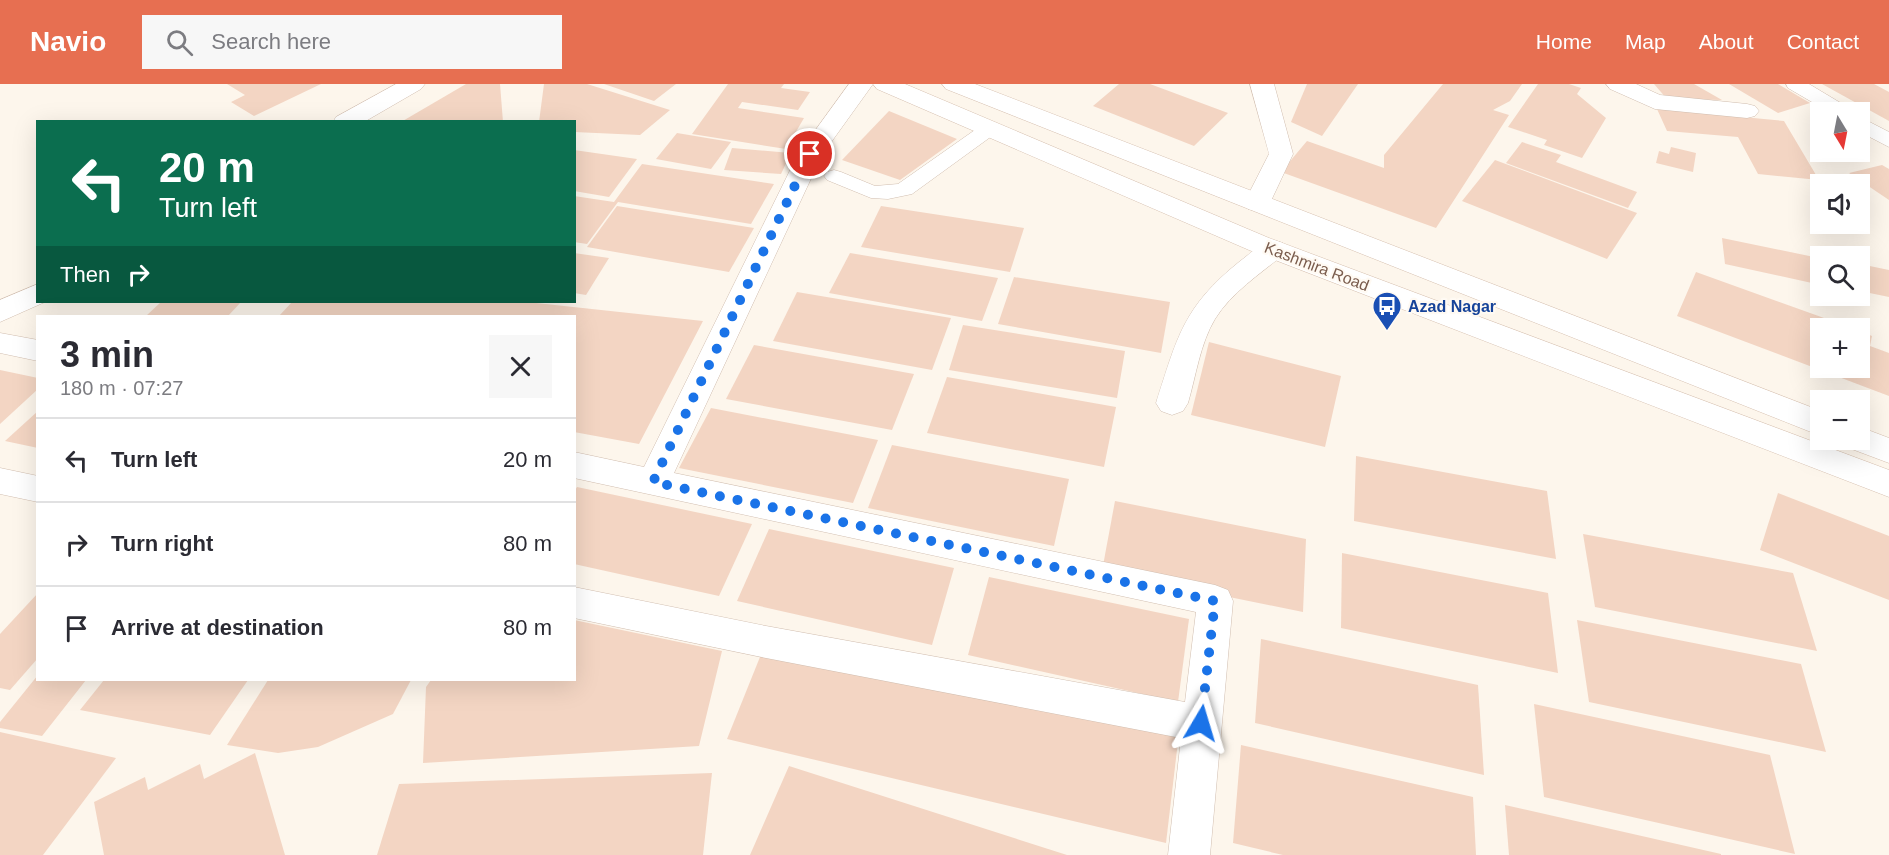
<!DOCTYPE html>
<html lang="en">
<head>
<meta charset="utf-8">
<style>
  body { margin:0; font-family:Helvetica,sans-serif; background:#f7f7f7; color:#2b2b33; height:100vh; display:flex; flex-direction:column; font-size:22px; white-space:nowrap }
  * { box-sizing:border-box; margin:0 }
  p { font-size:20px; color:#7c7c81 }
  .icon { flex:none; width:33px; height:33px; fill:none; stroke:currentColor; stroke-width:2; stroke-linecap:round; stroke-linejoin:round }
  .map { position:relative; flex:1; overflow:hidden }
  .panel { position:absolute; left:36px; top:231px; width:540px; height:366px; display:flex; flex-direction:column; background:#fff; border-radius:0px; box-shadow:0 6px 24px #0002 }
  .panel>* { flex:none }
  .top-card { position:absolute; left:36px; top:36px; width:540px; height:183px; border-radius:0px; box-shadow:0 6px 24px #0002; background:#0b6e4f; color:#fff; overflow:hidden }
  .needle { width:39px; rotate:170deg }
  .buttons { position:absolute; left:1810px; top:18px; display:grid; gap:12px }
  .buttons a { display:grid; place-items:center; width:60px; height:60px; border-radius:0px; background:#fff; box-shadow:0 6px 24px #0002; font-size:30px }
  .pin { position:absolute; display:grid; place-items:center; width:51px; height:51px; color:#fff; margin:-26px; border:3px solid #fff; border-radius:50%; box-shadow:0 2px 6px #0007 }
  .me { position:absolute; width:66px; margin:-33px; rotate:7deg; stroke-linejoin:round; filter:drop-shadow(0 0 4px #0008) }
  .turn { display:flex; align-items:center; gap:21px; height:126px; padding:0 24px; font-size:27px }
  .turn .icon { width:78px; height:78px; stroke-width:2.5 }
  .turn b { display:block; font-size:42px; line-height:51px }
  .then { display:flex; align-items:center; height:57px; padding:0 24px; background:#0003; gap:12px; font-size:22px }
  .round { display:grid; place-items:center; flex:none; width:63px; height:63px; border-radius:0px; background:#f7f7f7 }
  .head { display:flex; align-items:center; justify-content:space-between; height:102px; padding:0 24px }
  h1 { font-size:36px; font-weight:700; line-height:45px }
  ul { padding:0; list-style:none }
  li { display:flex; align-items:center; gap:18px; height:84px; padding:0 24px; border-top:2px solid #e1e1e2 }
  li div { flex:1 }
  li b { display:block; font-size:22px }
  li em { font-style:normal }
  header { display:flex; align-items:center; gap:36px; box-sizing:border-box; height:84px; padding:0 30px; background:#e76f51; color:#fff }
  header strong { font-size:28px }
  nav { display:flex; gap:33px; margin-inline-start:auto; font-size:21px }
  .search { width:420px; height:54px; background:#f7f7f7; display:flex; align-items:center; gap:15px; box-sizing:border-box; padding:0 21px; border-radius:0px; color:#7c7c81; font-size:22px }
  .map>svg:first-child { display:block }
</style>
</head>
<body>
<header>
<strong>Navio</strong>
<div class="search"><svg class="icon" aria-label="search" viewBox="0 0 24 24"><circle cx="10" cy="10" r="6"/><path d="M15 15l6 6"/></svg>Search here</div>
<nav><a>Home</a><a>Map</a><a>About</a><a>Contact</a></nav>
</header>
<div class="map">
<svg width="1889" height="771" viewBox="0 0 1889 771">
  <rect width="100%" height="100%" fill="#fdf6ec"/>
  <g fill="#f3d5c3">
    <polygon points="227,0 321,0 254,32 231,18 245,11"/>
    <polygon points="466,0 500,0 503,38 401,38"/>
    <polygon points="544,0 587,0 670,26 640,51 574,48 574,38 539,38"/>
    <polygon points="604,0 676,0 654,17"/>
    <polygon points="728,0 784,0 781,4 810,8 798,26 742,18 738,24 804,34 786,65 692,50"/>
    <polygon points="1119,0 1150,0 1228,29 1194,62 1093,22"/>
    <polygon points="1307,0 1358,0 1322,52 1291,38"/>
    <polygon points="1443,0 1522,0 1510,17 1493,26 1509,31 1436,144 1281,88 1307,57 1384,84 1384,71"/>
    <polygon points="1538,0 1569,0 1581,4 1577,10 1606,34 1582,74 1544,61 1547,56 1508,43"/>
    <polygon points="1654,0 1694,0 1722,16 1667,15"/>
    <polygon points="1729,0 1778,0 1810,19 1778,29"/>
    <polygon points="1822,0 1874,0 1889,8 1889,37"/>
    <polygon points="1657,25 1784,37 1819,96 1758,90 1738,53 1667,47"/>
    <polygon points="889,27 957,55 900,96 842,76"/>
    <polygon points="677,49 731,58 711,85 656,75"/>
    <polygon points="1522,58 1561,71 1556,78 1637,108 1628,124 1506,79"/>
    <polygon points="1671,63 1696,69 1693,88 1656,79 1659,67 1669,70"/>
    <polygon points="732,64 791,69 781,90 724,86"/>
    <polygon points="574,66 637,75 609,113 574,107"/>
    <polygon points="1495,76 1637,129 1607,175 1462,117"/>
    <polygon points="642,80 774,100 751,140 618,118 587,160 574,158 574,112 614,118"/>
    <polygon points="1882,81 1889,85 1889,116 1849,89"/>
    <polygon points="617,122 754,144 729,188 587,163"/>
    <polygon points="881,122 1024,144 1010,188 861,163"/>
    <polygon points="1722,154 1819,174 1821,201 1725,180"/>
    <polygon points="574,169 609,174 586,211 574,209"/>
    <polygon points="850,169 998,194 982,237 829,209"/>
    <polygon points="1860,180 1889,186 1889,213 1860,207"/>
    <polygon points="1696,188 1852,244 1821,244 1821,284 1860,284 1860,247 1872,252 1870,262 1889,269 1889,312 1677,232"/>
    <polygon points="1014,193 1170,218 1161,269 998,240"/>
    <polygon points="797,208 951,234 932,286 773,257"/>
    <polygon points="161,218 241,218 228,232 146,232"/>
    <polygon points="292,218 527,218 703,237 639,360 574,348 574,232 279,232"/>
    <polygon points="963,241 1125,267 1117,314 949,286"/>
    <polygon points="1209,258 1341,292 1325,363 1191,331"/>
    <polygon points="754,261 914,290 892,346 726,315"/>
    <polygon points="0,286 38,294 38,305 0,340"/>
    <polygon points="947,293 1116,323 1104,383 927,349"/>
    <polygon points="711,324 878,356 853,419 679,384"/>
    <polygon points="38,327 38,364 5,357"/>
    <polygon points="892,361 1069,395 1054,462 868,424"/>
    <polygon points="1356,372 1547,407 1556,475 1354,437"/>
    <polygon points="577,403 752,440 719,512 574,480 574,408"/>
    <polygon points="1778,409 1889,452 1889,516 1760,466"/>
    <polygon points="1115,417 1306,455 1303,528 1102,487"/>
    <polygon points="769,445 954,484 932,561 737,517"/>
    <polygon points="1583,450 1793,489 1817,567 1595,523"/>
    <polygon points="1342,469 1548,509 1558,589 1341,544"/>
    <polygon points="989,493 1189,535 1178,618 968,571"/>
    <polygon points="38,509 38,574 10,606 0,604 0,550"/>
    <polygon points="574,536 722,567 699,662 423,679 426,603 431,596 574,596"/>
    <polygon points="1577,536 1801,580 1826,668 1589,618"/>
    <polygon points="1261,555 1478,601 1484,691 1255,639"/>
    <polygon points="766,558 1179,649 1166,759 727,655"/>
    <polygon points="38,591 38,596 86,596 42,652 0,644 0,638"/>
    <polygon points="104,596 248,596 210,651 80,626"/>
    <polygon points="268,596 411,596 393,630 318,663 278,669 227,661"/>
    <polygon points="1534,620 1770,671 1795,770 1544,713"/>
    <polygon points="0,648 116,674 43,771 0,771"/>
    <polygon points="1241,661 1473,713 1476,771 1283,771 1233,759"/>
    <polygon points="255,669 285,771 104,771 94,718 145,693 148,706 200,680 204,695"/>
    <polygon points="789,682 1067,771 750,771"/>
    <polygon points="712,689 703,771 377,771 399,700"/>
    <polygon points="1505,721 1721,770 1721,771 1509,771"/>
  </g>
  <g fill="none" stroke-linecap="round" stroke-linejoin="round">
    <g stroke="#d1beb0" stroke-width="1">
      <g id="lane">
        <polygon points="1786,0 1809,0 1849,24 1852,28 1829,28 1788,4"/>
        <polygon points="1860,33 1889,48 1889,63 1860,48"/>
        <polygon points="989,39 996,41 999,45 996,49 912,110 888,115 871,114 827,96 824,92 827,88 834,86 841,88 875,102 898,100 982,41"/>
      </g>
    </g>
    <g stroke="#d1beb0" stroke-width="1">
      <g id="street">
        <polygon points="396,0 425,0 421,5 364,38 333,38 336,33"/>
        <polygon points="849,0 873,0 822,71 674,389 1215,501 1228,506 1233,517 1210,771 1168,771 1181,654 766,574 574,534 574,503 766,542 1185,618 1196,528 574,394 574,368 644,383 798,70"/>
        <polygon points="1250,0 1274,0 1293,70 1270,119 1266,125 1257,127 1248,125 1244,119 1269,70"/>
        <polygon points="1606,0 1636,0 1660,11 1747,20 1755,22 1759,27 1755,32 1747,34 1655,25 1610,5"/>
        <path d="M 1273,156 L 1283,159 L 1287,165 L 1283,171 C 1260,190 1231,209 1215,235 C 1200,260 1196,292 1188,319 L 1183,327 L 1172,331 L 1161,327 L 1156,319 C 1177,254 1183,223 1239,178 C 1250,170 1259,160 1273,156 Z"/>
        <polygon points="38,200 38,218 45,218 0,238 0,216"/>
        <polygon points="0,249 38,256 38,277 0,269"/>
        <polygon points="0,384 38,392 38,418 0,410"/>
      </g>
    </g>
    <g stroke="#d6c0b0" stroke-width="1">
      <g id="secondary">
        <polygon points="873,0 905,0 1269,154 1889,386 1889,413 1249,166 877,5"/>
        <polygon points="942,0 975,0 1821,327 1821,352 946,5"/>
        <polygon points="1860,343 1889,354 1889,379 1849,364 1844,356 1860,356"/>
      </g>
    </g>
    <use href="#lane" fill="#fff" fill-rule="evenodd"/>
    <use href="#street" fill="#fff" fill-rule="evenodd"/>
    <use href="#secondary" fill="#fff" fill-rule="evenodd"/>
  </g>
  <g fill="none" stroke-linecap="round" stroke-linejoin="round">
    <polyline stroke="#1a73e8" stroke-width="10" stroke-dasharray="0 18" points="810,70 653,398 1215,517 1201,639"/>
  </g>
  <defs>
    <g id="bus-pin" transform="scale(1.5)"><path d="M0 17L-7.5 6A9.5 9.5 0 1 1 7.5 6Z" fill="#1a4fb4" stroke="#fffaf3"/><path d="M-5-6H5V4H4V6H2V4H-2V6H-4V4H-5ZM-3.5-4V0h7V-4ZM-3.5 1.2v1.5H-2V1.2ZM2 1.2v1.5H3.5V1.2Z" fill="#fff"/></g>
  </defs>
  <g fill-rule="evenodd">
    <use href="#bus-pin" x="1387" y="222"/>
  </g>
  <g text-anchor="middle" stroke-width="4.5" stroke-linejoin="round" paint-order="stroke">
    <g font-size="16" fill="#7a5c4d" stroke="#fffaf3">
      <text transform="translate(1317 182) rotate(21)" y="6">Kashmira Road</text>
    </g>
    <g font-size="16" font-weight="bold" fill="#164399" stroke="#fffaf3" text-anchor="start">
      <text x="1408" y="228">Azad Nagar</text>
    </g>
  </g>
</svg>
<div class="buttons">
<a><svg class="needle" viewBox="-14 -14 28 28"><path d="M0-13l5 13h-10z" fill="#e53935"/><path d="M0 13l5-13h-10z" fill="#7c7c81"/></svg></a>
<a><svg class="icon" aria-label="sound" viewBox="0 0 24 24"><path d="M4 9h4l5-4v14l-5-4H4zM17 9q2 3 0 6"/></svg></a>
<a><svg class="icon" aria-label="search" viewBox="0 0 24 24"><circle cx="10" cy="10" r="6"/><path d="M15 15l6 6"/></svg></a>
<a>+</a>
<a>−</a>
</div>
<div class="pin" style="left:810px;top:70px;background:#d93025"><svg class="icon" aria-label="arrive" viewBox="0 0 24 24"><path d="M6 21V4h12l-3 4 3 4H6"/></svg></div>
<svg class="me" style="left:1201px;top:639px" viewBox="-20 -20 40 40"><path d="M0-17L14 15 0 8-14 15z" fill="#1a73e8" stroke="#fff" stroke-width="4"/></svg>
<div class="top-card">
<div class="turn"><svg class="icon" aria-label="left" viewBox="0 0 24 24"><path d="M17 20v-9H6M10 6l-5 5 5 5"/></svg><div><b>20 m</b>Turn left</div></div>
<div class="then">Then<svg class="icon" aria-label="right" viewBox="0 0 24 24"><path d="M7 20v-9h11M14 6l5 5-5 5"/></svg></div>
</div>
<section class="panel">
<div class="head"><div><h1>3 min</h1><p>180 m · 07:27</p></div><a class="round"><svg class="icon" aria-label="close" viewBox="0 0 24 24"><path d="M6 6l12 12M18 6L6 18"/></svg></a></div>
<ul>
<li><svg class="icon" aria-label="left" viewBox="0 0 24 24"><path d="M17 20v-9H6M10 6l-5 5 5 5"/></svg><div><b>Turn left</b></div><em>20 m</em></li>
<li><svg class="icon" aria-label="right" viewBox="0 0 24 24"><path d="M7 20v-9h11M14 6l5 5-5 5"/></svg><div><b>Turn right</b></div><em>80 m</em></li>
<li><svg class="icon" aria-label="arrive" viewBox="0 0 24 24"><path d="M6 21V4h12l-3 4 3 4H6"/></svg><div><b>Arrive at destination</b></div><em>80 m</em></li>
</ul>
</section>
</div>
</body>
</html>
